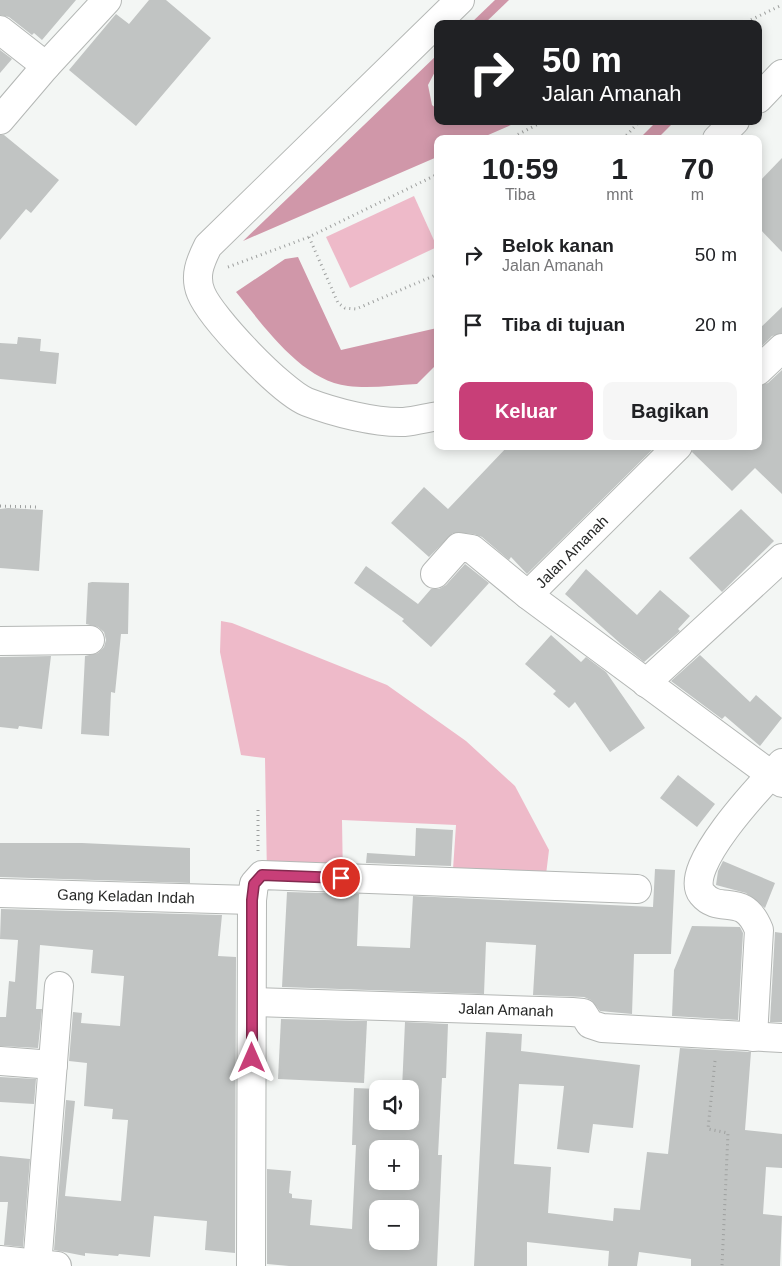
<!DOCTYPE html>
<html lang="id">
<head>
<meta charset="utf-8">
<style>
  body { margin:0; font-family:Helvetica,sans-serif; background:#f6f6f6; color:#202124; height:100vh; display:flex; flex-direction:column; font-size:19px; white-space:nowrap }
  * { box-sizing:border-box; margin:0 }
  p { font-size:16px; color:#757577 }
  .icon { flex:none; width:28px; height:28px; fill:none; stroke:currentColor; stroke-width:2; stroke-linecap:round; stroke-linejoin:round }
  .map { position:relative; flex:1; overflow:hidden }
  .sheet { position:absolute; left:434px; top:135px; width:328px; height:315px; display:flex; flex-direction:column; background:#fff; border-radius:10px; box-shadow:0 2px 12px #0003 }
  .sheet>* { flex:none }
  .banner { position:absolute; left:434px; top:20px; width:328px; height:105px; border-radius:10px; box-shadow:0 2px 12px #0003; background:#202124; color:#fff; overflow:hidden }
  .buttons { position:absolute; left:369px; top:1080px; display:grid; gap:10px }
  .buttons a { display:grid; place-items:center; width:50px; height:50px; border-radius:10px; background:#fff; box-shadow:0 2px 12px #0003; font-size:25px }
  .pin { position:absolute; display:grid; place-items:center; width:42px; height:42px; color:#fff; margin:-21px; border:2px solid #fff; border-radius:50%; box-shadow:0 1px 5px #0007 }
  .me { position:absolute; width:55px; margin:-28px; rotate:0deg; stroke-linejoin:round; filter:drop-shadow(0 0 4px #0008) }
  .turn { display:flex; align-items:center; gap:18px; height:105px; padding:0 25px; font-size:22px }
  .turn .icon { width:65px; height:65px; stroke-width:2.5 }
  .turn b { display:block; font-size:35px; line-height:42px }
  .eta { display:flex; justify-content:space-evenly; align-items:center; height:85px; text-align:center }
  .eta b { font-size:30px; font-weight:700; line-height:35px }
  .cta { display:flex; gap:10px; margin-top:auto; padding:10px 25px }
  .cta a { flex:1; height:58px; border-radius:10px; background:#c83f78; color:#fff; font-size:20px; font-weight:700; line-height:58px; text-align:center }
  .cta a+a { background:#f6f6f6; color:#202124 }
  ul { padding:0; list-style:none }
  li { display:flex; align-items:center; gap:15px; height:70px; padding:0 25px }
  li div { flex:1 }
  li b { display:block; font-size:19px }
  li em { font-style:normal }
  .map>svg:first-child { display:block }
</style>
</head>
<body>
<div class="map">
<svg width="782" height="1266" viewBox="0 0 782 1266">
  <rect width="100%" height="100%" fill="#f3f6f4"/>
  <g fill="#eebac9">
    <polygon points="414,196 437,247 350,288 326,237"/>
    <polygon points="221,621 232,623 387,685 466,741 515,786 549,850 545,883 452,884 456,825 342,820 343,881 267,877 265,758 241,755 220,652"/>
  </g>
  <g fill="#d097a9">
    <polygon points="495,0 509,0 484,24 470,24"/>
    <polygon points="437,55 437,68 428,85 432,105 437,109 438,121 520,121 479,139 438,139 437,157 243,241"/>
    <polygon points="657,121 675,121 657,139 639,139"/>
    <path d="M 298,257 L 341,350 L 437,328 L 437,364 L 417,384 C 395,385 370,389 348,386 C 301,380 264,326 236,292 L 285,259 Z"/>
  </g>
  <g fill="#c1c4c3" fill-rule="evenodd">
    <polygon points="0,0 76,0 42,40 34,33 32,35 9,17 0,15"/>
    <polygon points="149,0 166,0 211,38 136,126 69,70 116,14 129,24"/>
    <polygon points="0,50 12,59 0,73"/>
    <polygon points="0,135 4,135 59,180 31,213 26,209 0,240"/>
    <polygon points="782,158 782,252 758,227 758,183"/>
    <polygon points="782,307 782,333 772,336 758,350 758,330"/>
    <polygon points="18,337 41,339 40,351 59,353 56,384 0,379 0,343 17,344"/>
    <polygon points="782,370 782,494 755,468 732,491 692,452 693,446 758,446 758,386 768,383"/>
    <polygon points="508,446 656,446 527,574 511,557 509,560 482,537 474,534 453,533 429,557 391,523 424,487 448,509"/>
    <polygon points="8,508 43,510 39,571 0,568 0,509"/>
    <polygon points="741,509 774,541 722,592 689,558"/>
    <polygon points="465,564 489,583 431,647 402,621 404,619 354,583 366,566 418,604 431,589 439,589 446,585"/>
    <polygon points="586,569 637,615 660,590 690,616 678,629 680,631 644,662 621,644 565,594"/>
    <polygon points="92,582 129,583 128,634 121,634 115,693 111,692 109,736 81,734 85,656 98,653 104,647 106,640 104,632 98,627 86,624 88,583"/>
    <polygon points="551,635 581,662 586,657 606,672 645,728 610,752 575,702 569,708 553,694 556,691 525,664"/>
    <polygon points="700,655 750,702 756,695 782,718 760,746 725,716 722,719 671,681"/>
    <polygon points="51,656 42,729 19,726 18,729 0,727 0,657"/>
    <polygon points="678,775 715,804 697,827 660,798"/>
    <polygon points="416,828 453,830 451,866 366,863 367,853 415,856"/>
    <polygon points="0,843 82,843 190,848 190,883 0,877"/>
    <polygon points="723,861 775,883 765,908 746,893 716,885 718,871"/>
    <polygon points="655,869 675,870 671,954 634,954 632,1014 600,1011 591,1000 584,997 533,995 536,945 486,942 484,994 282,987 287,892 359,894 357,946 410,948 413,896 653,907"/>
    <polygon points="1,909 222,915 218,956 236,957 235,1253 205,1250 207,1221 154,1216 150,1257 119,1254 118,1256 85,1253 85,1256 54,1250 66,1100 75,1101 65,1196 121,1201 128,1120 112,1119 113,1109 84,1106 87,1063 69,1061 73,1012 82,1013 81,1023 120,1026 124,976 91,973 93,950 40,945 36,1009 42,1009 38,1048 0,1046 0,1017 6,1017 9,981 15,982 18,940 0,939"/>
    <polygon points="692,926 740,927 743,933 738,1020 672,1016 674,970"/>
    <polygon points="775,932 782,933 782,1022 770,1022"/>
    <polygon points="281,1019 367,1021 364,1083 278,1079"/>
    <path d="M 405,1022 L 448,1024 L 446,1078 L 442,1078 L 438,1155 L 442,1155 L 437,1266 L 289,1266 L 267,1264 L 267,1169 L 291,1171 L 289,1193 L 292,1194 L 292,1198 L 312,1200 L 310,1225 L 352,1229 L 356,1145 L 352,1145 L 354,1088 L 378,1089 L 378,1121 L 410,1121 L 410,1089 L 402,1089 ZM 378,1149 L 410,1149 L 410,1181 L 378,1181 ZM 378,1209 L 410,1209 L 410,1241 L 378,1241 Z"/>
    <polygon points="486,1032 522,1034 521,1051 640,1065 633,1128 593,1124 589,1153 557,1149 564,1086 519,1084 514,1164 551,1167 548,1213 613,1221 614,1208 640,1210 647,1152 668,1154 680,1048 751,1052 745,1130 782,1134 782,1168 766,1167 763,1214 782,1216 780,1266 691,1266 691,1259 639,1252 637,1266 608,1266 609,1251 527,1242 527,1266 474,1266"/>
    <polygon points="0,1077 36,1079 34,1104 0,1102"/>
    <polygon points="0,1156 30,1159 23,1247 4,1245 8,1202 0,1202"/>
  </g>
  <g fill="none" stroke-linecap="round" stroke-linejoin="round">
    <g stroke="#b4b7b5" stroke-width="30">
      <g id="minor">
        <polyline points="0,30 46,66"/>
        <polyline points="758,99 782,74"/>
        <polyline points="0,120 46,66 107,0"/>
        <polyline points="717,139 735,121"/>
        <polyline points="758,371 782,348"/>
        <path d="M 438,416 C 426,418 415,421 404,422 C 375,423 333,412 307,402 C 282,392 211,318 201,293 C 194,276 200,262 208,246 L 460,0"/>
        <polyline points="678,446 528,595 782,783"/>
        <polyline points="435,574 459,547 472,549 528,595"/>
        <polyline points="0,641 90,640"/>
        <polyline points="646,683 782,558"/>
        <path id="s1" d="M 0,893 L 252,900"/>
        <path id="s2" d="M 252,1002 L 572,1012 L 583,1013 L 590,1024 L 602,1028 L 782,1038"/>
        <path d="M 753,1037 L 759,930 C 743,890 720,916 702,894 C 681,868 764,782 782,763"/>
        <polyline points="0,1061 53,1065"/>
        <polyline points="0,1260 57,1266"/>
        <polyline points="37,1266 59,986"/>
        <polyline points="251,1266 252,900 254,884 262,875 637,889"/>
      </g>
    </g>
    <g stroke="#9ea09f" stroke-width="3" stroke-dasharray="1 4" stroke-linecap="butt">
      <polyline points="742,24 782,5"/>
      <polyline points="509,139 544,121"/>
      <polyline points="623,139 640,121"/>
      <polyline points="309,237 338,303 345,308 356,309 438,274"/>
      <polyline points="228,267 309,237 438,174"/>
      <polyline points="0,506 38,507"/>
      <polyline points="258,851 258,806"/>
      <polyline points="715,1061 708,1129 728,1133 722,1266"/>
    </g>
    <use href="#minor" stroke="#fff" stroke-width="28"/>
  </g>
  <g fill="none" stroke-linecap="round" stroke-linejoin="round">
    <g stroke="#82294e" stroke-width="12">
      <polyline id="route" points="252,1058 252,900 254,884 262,875 341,878"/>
    </g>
    <use href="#route" stroke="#c83f78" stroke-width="9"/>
  </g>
  <g text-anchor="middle" stroke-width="4" stroke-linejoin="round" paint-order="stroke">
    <g font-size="15" fill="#262726" stroke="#fff">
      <text transform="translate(572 552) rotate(-45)" y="5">Jalan Amanah</text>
      <text dy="5" stroke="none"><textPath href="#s1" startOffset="126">Gang Keladan Indah</textPath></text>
      <text dy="5" stroke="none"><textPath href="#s2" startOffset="254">Jalan Amanah</textPath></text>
    </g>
  </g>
</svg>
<div class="buttons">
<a><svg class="icon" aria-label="sound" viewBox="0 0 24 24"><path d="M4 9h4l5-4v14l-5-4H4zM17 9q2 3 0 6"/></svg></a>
<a>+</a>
<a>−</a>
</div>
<div class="pin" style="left:341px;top:878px;background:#d93025"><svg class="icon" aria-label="arrive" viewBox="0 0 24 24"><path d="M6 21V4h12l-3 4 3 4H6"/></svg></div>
<svg class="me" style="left:252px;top:1058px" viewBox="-20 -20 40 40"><path d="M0-17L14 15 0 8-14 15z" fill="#c83f78" stroke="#fff" stroke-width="4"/></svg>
<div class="banner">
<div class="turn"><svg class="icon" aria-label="right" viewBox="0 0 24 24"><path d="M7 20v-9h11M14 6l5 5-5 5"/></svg><div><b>50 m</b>Jalan Amanah</div></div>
</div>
<section class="sheet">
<div class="eta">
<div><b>10:59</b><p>Tiba</p></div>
<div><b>1</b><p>mnt</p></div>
<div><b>70</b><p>m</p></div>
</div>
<ul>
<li><svg class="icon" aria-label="right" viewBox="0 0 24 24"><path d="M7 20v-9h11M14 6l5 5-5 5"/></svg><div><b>Belok kanan</b><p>Jalan Amanah</p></div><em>50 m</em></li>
<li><svg class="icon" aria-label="arrive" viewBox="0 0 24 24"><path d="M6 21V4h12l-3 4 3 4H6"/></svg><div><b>Tiba di tujuan</b></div><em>20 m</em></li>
</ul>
<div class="cta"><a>Keluar</a><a>Bagikan</a></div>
</section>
</div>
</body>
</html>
